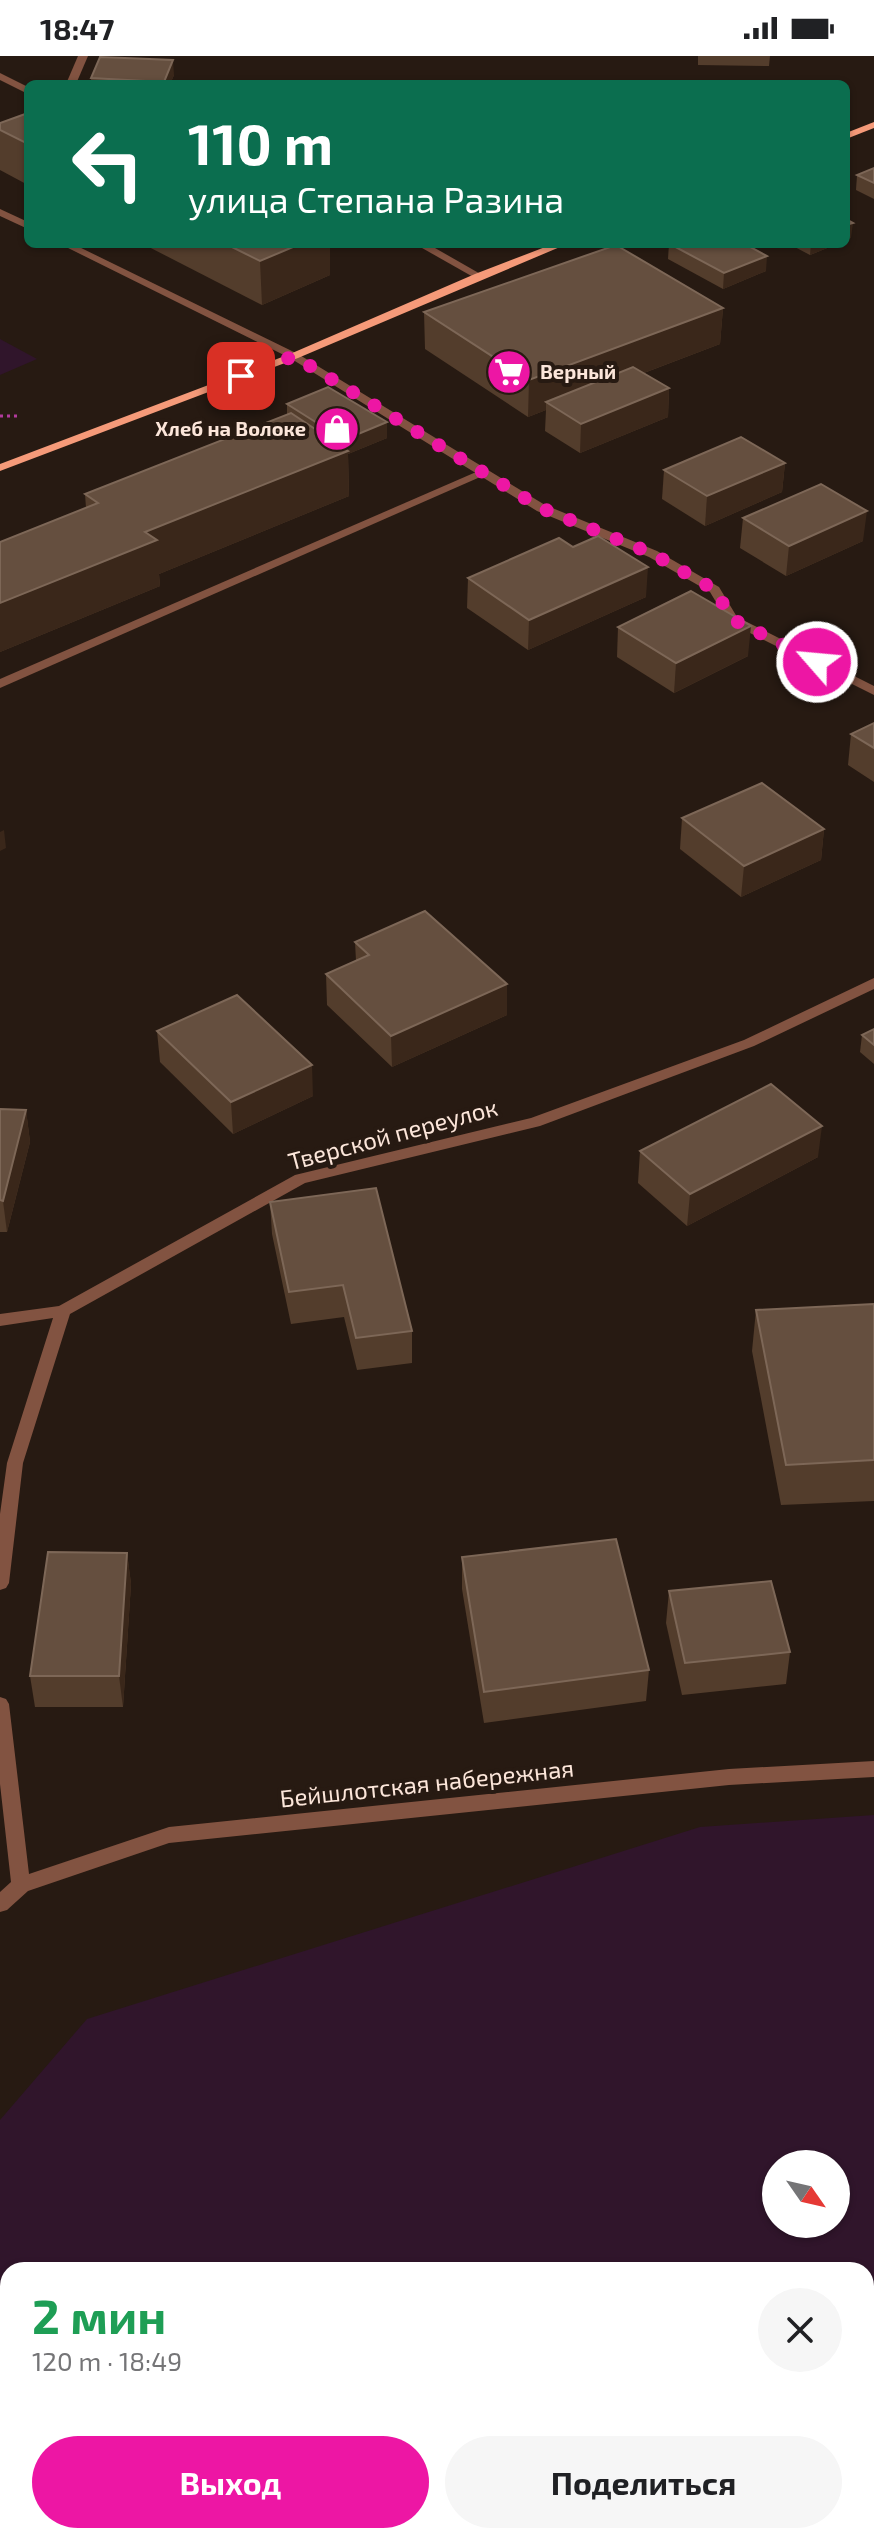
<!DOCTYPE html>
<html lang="ru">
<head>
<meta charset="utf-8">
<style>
  body { margin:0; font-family:"Exo 2",sans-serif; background:#f6f6f6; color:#202124; height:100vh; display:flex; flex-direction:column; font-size:30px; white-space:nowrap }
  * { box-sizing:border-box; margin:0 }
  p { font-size:26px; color:#757577 }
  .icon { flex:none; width:44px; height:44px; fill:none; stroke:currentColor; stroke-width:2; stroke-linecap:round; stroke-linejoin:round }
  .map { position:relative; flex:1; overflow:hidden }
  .sheet { position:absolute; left:0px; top:2206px; width:874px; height:282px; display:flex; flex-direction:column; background:#fff; border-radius:24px 24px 0 0; box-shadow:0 2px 6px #0004 }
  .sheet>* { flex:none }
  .hud { position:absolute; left:24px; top:24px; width:826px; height:168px; border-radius:12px; box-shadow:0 2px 6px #0004; background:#0b6e4f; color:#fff; overflow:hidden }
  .needle { width:52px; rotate:124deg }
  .fabs { position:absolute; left:762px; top:2094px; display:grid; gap:16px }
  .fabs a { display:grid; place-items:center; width:88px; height:88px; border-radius:50%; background:#fff; box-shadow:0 2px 6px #0004; font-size:40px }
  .pin { position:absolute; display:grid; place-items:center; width:68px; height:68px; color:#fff; margin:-34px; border-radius:16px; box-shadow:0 4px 12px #0006 }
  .me { position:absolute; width:88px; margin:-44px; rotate:297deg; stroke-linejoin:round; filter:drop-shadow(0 0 6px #0008) }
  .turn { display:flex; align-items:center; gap:28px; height:168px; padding:0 32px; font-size:36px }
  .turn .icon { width:104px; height:104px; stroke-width:2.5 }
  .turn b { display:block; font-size:56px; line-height:68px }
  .round { display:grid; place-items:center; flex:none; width:84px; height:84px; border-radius:42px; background:#f6f6f6 }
  .summary { display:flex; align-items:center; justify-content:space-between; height:136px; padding:0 32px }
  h1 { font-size:48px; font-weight:700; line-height:60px; color:#1e9e55 }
  .button { display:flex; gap:16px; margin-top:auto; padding:16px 32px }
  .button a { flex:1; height:92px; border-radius:48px; background:#ed16a4; color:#fff; font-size:32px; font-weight:700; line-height:92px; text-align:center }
  .button a+a { background:#f6f6f6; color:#202124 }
  .status { display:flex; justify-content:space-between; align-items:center; height:56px; padding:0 40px; background:#fff; direction:ltr }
  .status svg { height:22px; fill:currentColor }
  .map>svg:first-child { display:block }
</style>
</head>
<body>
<div class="status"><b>18:47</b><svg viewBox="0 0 49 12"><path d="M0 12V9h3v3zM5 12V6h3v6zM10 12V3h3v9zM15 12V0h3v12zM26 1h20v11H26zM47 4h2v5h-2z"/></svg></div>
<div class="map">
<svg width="874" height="2487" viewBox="0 0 874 2487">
  <rect width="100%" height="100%" fill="#271a12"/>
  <g fill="#30152b" fill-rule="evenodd">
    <polygon points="0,283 37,303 0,319"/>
    <path d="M 874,1759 L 874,2487 L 0,2487 L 0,2064 L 87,1963 L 700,1771 ZM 836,2108 L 836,2168 L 776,2168 L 776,2108 ZM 866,2214 L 866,2480 L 8,2480 L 8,2214 Z"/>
  </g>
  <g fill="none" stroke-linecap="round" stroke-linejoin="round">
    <polyline stroke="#b13a9c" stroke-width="3" stroke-dasharray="3 4" stroke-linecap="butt" points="0,360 17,360"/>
    <g fill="#825341" fill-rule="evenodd">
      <polygon points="78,0 88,0 76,28 66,28"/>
      <polygon points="0,17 28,31 28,38 0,24"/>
      <polygon points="415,188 428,188 484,220 475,222"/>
      <polygon points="483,413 487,414 487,418 0,632 0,623"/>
    </g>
    <g fill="#825341" fill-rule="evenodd">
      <polygon points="0,153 28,166 28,173 0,160"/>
      <polygon points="60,188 73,188 298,298 545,449 657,495 719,531 737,561 874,630 874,639 728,566 710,536 649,501 537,455 290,302"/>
      <polygon points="874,922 874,933 754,990 540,1070 305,1127 70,1258 23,1407 9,1527 6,1532 0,1534 0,1458 7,1407 53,1262 0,1270 0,1258 59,1250 295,1119 531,1062 744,984"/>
      <polygon points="0,1641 6,1643 9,1648 29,1818 169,1771 729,1713 874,1705 874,1721 729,1729 169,1787 28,1835 7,1854 0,1856 0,1836 11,1826 0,1728"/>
    </g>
    <g fill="#f59a79" fill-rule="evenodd">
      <polygon points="874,66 874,72 846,83 846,77"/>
      <polygon points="553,188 567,188 298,302 0,415 0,408 290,298 475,218"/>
    </g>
  </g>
  <g fill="#533d2c">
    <polygon points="698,0 770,0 769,10 698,9"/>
    <polygon points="174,19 170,28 91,28 91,22"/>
    <polygon points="28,57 28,129 0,114 0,67"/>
    <polygon points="874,112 874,143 856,134 857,119"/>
    <polygon points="143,188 330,188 330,219 262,249"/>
    <polygon points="669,188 766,215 723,233 668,203"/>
    <polygon points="789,188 837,188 810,199"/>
    <polygon points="723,252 720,288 644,317 669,332 668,361 580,397 545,375 546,354 528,361 425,293 424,256"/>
    <polygon points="287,348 387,382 348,398 349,440 159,518 160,530 0,596 0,486 86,452 85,438 287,359"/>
    <polygon points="785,407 782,436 705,470 662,443 664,414"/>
    <polygon points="743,462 863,485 786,520 740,492"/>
    <polygon points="468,522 646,541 528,594 467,552"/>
    <polygon points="618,571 748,600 674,637 617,601"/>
    <polygon points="874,667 874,726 848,709 851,678"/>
    <polygon points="682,762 824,773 821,804 741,841 680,793"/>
    <polygon points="355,886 507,959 392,1011 327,949 326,918 356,905"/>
    <polygon points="874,973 874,1008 860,996 862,979"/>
    <polygon points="157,975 313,1040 233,1078 160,1006"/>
    <polygon points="0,1053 26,1054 30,1086 7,1176 0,1176"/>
    <polygon points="640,1095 818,1101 687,1170 638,1127"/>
    <polygon points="270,1146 412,1275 412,1307 357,1314 344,1261 291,1268 272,1178"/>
    <polygon points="874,1248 874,1445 781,1449 752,1295 756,1254"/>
    <polygon points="127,1497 131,1528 123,1651 35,1651 30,1620"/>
    <polygon points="462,1501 649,1614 646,1645 484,1667 462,1533"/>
    <polygon points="669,1535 790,1596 786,1628 682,1639 666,1567"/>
  </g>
  <g fill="#3a271a">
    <polygon points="173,4 174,19 170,28 164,28"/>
    <polygon points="853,167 851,182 846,184 846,169"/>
    <polygon points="300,188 330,188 330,219 262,249 260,205"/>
    <polygon points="811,188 837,188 810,199"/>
    <polygon points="767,200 766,215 723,233 724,217"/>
    <polygon points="723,252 720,288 554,351 546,346 546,354 528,361 529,324"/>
    <polygon points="669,332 668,361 580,397 581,368"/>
    <polygon points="387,366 387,382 348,398 349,440 159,518 160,530 0,596 0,547 145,476 344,396 344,384"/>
    <polygon points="785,407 782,436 705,470 707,440"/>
    <polygon points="867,455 863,485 786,520 789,490"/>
    <polygon points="648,511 646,541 528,594 529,564"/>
    <polygon points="751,570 748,600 674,637 676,607"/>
    <polygon points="824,773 821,804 741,841 744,810"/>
    <polygon points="4,774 6,792 0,795 0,776"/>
    <polygon points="507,928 507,959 392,1011 391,980"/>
    <polygon points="312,1009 313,1040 233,1078 231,1046"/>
    <polygon points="26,1054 30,1086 7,1176 3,1145"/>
    <polygon points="822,1070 818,1101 687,1170 690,1138"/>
    <polygon points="127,1497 131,1528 123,1651 119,1620"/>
  </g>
  <g fill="#654f3f" stroke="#7d6757" stroke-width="2">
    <polygon points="100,1 173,4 164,26 91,22"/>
    <polygon points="28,57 28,88 0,74 0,67"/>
    <polygon points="874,112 874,127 857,119"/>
    <polygon points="846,163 853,167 846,169"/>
    <polygon points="226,188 300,188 260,205"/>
    <polygon points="670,188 745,188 767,200 724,217"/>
    <polygon points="616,189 723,252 529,324 424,256"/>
    <polygon points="633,311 669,332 581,368 546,346"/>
    <polygon points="328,331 387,366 344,384 287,348"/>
    <polygon points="291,357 348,395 145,476 157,484 0,547 0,486 98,447 85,438"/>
    <polygon points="741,381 785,407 707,440 664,414"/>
    <polygon points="821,428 867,455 789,490 743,462"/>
    <polygon points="598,480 648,511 529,564 468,522 559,482 573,491"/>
    <polygon points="691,535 751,570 676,607 618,571"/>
    <polygon points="874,667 874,692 851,678"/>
    <polygon points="762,727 824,773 744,810 682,762"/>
    <polygon points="425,855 507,928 391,980 326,918 369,899 355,886"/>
    <polygon points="237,939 312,1009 231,1046 157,975"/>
    <polygon points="874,973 874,989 862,979"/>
    <polygon points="771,1028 822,1070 690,1138 640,1095"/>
    <polygon points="0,1053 26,1054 3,1145 0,1144"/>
    <polygon points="376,1132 412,1275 356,1282 343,1229 289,1236 270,1146"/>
    <polygon points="874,1248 874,1404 786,1409 756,1254"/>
    <polygon points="616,1483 649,1614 484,1636 462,1501"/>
    <polygon points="48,1496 127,1497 119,1620 30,1620"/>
    <polygon points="771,1525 790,1596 685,1607 669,1535"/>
  </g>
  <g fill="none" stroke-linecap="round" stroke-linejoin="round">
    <polyline stroke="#ed16a4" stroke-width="14" stroke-dasharray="0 25.2" points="241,320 294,300 541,452 653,498 715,534 732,563 817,606"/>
  </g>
  <defs>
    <g id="supermarket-disc" transform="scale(2.3)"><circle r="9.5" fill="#ed16a4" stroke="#271a12"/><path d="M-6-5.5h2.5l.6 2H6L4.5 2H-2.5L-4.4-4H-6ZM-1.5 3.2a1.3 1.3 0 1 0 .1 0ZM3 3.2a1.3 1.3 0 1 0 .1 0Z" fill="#fff"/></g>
    <g id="shop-disc" transform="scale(2.3)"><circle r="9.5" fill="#ed16a4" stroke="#271a12"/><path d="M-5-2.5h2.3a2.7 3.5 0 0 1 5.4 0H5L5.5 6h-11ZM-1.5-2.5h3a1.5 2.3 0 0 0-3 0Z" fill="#fff"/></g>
  </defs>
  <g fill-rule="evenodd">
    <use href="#supermarket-disc" x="509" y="316"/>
    <use href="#shop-disc" x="337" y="373"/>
  </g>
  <g text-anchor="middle" stroke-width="8" stroke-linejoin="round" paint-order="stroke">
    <g font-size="20" font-weight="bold" fill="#fce6da" stroke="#271a12" text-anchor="start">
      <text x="540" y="323">Верный</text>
      <text x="306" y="380" text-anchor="end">Хлеб на Волоке</text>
    </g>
    <g font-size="24" fill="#fce6da" stroke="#271a12">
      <text transform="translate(393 1079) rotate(-15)" y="8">Тверской переулок</text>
      <text transform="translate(427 1728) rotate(-6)" y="8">Бейшлотская набережная</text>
    </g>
  </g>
</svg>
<div class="fabs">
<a><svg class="needle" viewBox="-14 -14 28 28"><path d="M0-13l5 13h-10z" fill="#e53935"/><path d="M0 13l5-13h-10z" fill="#757577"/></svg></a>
</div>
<div class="pin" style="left:241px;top:320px;background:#d93025"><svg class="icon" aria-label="arrive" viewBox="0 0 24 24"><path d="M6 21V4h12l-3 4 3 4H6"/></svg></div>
<svg class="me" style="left:817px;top:606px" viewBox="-20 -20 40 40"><circle r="17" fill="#ed16a4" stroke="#fff" stroke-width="3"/><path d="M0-11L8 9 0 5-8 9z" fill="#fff"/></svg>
<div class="hud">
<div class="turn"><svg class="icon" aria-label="left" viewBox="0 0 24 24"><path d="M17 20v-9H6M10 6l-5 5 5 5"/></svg><div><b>110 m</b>улица Степана Разина</div></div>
</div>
<section class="sheet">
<div class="summary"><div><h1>2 мин</h1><p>120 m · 18:49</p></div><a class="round"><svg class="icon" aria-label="close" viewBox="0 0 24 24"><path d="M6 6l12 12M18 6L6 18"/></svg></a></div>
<div class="button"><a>Выход</a><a>Поделиться</a></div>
</section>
</div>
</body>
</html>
